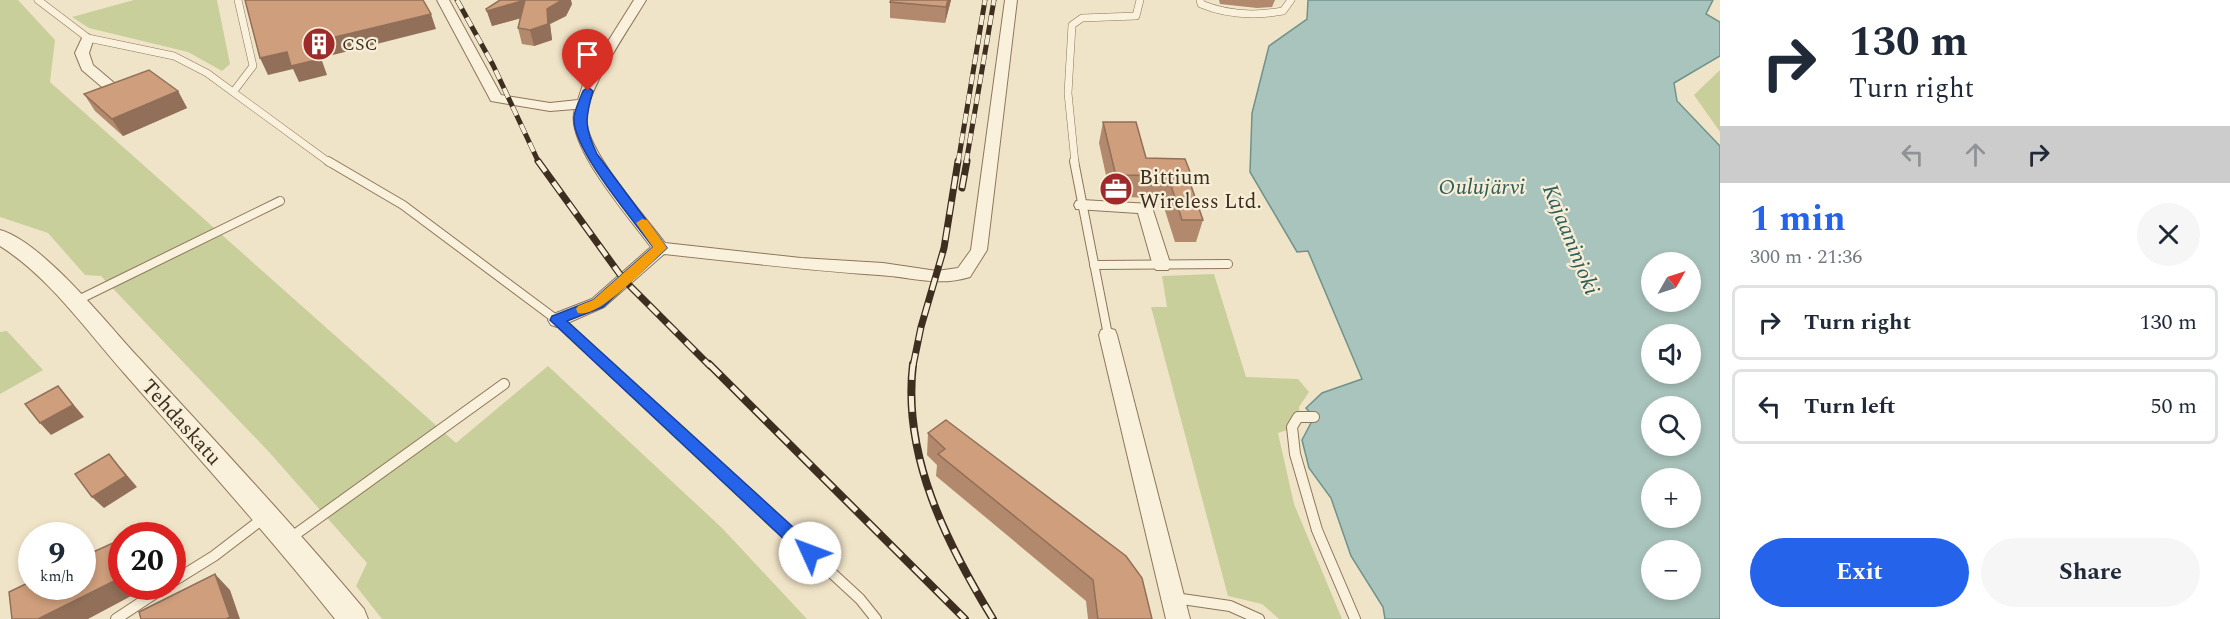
<!DOCTYPE html>
<html lang="en">
<head>
<meta charset="utf-8">
<style>
  body { margin:0; font-family:Spectral,serif; background:#f6f6f7; color:#1f2937; height:100vh; display:flex; flex-direction:column; font-size:22px; white-space:nowrap }
  * { box-sizing:border-box; margin:0 }
  p { font-size:20px; color:#747a83 }
  .icon { flex:none; width:33px; height:33px; fill:none; stroke:currentColor; stroke-width:2; stroke-linecap:round; stroke-linejoin:round }
  .map { position:relative; flex:1; overflow:hidden }
  .panel { display:flex; flex-direction:column; background:#fff; width:510px }
  .panel>* { flex:none }
  .hud { background:#fff; color:#1f2937; overflow:hidden }
  .needle { width:39px; rotate:51deg }
  .controls { position:absolute; left:1641px; top:252px; display:grid; gap:12px }
  .controls a { display:grid; place-items:center; width:60px; height:60px; border-radius:50%; background:#fff; box-shadow:0 3px 9px #0003; font-size:30px }
  .speed { position:absolute; left:18px; top:522px; display:flex; gap:12px; font-size:30px; font-weight:700; text-align:center }
  .speed>* { display:grid; place-content:center; width:78px; height:78px; border-radius:50%; background:#fff; box-shadow:0 3px 9px #0003; line-height:1 }
  .speed small { font-size:15px; font-weight:400 }
  .speed .limit { border:9px solid #d22; background:#fff; color:#111 }
  .pin { position:absolute; display:grid; place-items:center; width:51px; height:51px; color:#fff; margin:-62px -26px; border-radius:50% 50% 50% 0; rotate:-45deg; box-shadow:0 0 6px #0007 }
  .pin .icon { rotate:45deg }
  .me { position:absolute; width:66px; margin:-33px; rotate:313deg; stroke-linejoin:round; filter:drop-shadow(0 0 4px #0008) }
  .turn { display:flex; align-items:center; gap:21px; height:126px; padding:0 30px; font-size:27px }
  .turn .icon { width:78px; height:78px; stroke-width:2.5 }
  .turn b { display:block; font-size:42px; line-height:51px }
  .lanes { display:flex; align-items:center; height:57px; padding:0 30px; background:#0003; justify-content:center; gap:30px; direction:ltr }
  .lanes .off { opacity:.35 }
  .round { display:grid; place-items:center; flex:none; width:63px; height:63px; border-radius:32px; background:#f6f6f7 }
  .summary { display:flex; align-items:center; justify-content:space-between; height:102px; padding:0 30px }
  h1 { font-size:36px; font-weight:700; line-height:45px; color:#2563eb }
  .primary-button { display:flex; gap:12px; margin-top:auto; padding:12px 30px }
  .primary-button a { flex:1; height:69px; border-radius:36px; background:#2563eb; color:#fff; font-size:24px; font-weight:700; line-height:69px; text-align:center }
  .primary-button a+a { background:#f6f6f7; color:#1f2937 }
  ul { padding:0; list-style:none }
  li { display:flex; align-items:center; gap:18px; height:75px; margin:0 12px 9px; padding:0 18px; border:3px solid #e0e1e3; border-radius:9px }
  li div { flex:1 }
  li b { display:block; font-size:22px }
  li em { font-style:normal }
  main { display:flex; flex:1; min-height:0 }
  .map>svg:first-child { display:block }
</style>
</head>
<body>
<main>
<div class="map">
<svg width="1720" height="619" viewBox="0 0 1720 619">
  <rect width="100%" height="100%" fill="#f0e4c8"/>
  <g fill="#c9cf9b">
    <polygon points="0,0 18,0 55,40 50,82 456,443 548,366 722,528 807,619 382,619 356,586 367,563 269,452 101,276 85,275 48,233 0,217"/>
    <polygon points="134,0 217,0 230,64 222,71 188,52 89,28 72,17"/>
    <polygon points="1720,70 1720,132 1694,95"/>
    <polygon points="1214,274 1246,377 1298,379 1309,392 1299,407 1300,426 1278,433 1294,504 1342,619 1279,619 1262,604 1228,596 1151,307 1167,307 1162,276"/>
    <polygon points="7,331 43,370 0,394 0,332"/>
  </g>
  <path fill="#a9c4bc" stroke="#6f938a" stroke-width="1.5" fill-rule="evenodd" d="M 1308,0 L 1713,0 L 1706,14 L 1720,22 L 1720,56 L 1674,83 L 1677,101 L 1720,146 L 1720,619 L 1385,619 L 1383,607 L 1351,556 L 1331,498 L 1309,468 L 1302,440 L 1314,417 L 1306,408 L 1322,393 L 1362,379 L 1308,251 L 1297,252 L 1250,172 L 1252,113 L 1269,46 L 1307,19 ZM 1652,262 L 1690,262 L 1690,302 L 1652,302 ZM 1652,334 L 1690,334 L 1690,374 L 1652,374 ZM 1652,406 L 1690,406 L 1690,446 L 1652,446 ZM 1652,478 L 1690,478 L 1690,518 L 1652,518 ZM 1652,550 L 1690,550 L 1690,590 L 1652,590 Z"/>
  <g fill="none" stroke-linecap="round" stroke-linejoin="round">
    <g stroke="#8d765c" stroke-width="8">
      <g id="service-far2">
        <polyline points="38,0 88,38 174,56 207,73 330,163"/>
        <path d="M 1200,0 L 1201,4 C 1227,15 1255,16 1283,11 L 1291,0"/>
        <polyline points="234,91 253,66 238,0"/>
        <polyline points="1075,163 1068,93 1072,25 1082,18 1136,16 1140,0"/>
      </g>
    </g>
    <g stroke="#8d765c" stroke-width="10">
      <g id="service-far1">
        <polyline points="328,161 403,205 557,320 607,366"/>
        <polyline points="1074,161 1108,335"/>
        <polyline points="1094,265 1228,264"/>
        <polyline points="74,302 280,201"/>
      </g>
    </g>
    <g stroke="#8d765c" stroke-width="12">
      <g id="service">
        <polyline points="605,364 860,599 876,619"/>
        <polyline points="1314,417 1298,417 1292,427 1295,454 1317,530 1355,619"/>
        <polyline points="289,539 504,384"/>
        <polyline points="172,582 214,556 265,517"/>
        <polyline points="1175,598 1230,606 1259,619"/>
        <polyline points="116,619 166,586"/>
      </g>
    </g>
    <g stroke="#8d765c" stroke-width="2">
      <g id="minor">
        <path d="M 437,0 L 449,0 L 501,95 L 550,103 L 578,100 L 585,78 L 634,0 L 646,0 C 630,27 586,90 586,119 C 587,152 645,216 665,243 L 801,258 L 883,263 L 937,271 L 958,268 L 971,250 L 1005,0 L 1017,0 L 987,250 L 970,277 C 937,287 912,277 879,275 C 807,270 736,262 664,254 L 604,307 L 563,325 L 557,327 L 551,325 L 548,320 L 551,315 L 592,299 L 651,247 C 630,218 563,143 575,109 L 550,111 L 491,101 Z"/>
        <polygon points="88,34 94,38 89,53 93,65 119,87 121,90 119,93 109,93 82,70 75,53 82,38"/>
        <polygon points="1082,200 1151,204 1171,266 1168,270 1156,270 1153,266 1138,213 1076,209 1074,205 1076,201"/>
        <polygon points="1108,328 1115,330 1117,335 1190,619 1166,619 1099,335 1101,330"/>
      </g>
    </g>
    <g stroke="#8d765c" stroke-width="2">
      <path id="tertiary" d="M 0,230 C 43,242 107,324 139,358 C 215,441 292,523 364,609 L 368,619 L 335,619 C 267,534 195,454 124,373 C 86,330 49,277 0,246 Z"/>
    </g>
    <use href="#service-far2" stroke="#faf1dc" stroke-width="7"/>
    <use href="#service-far1" stroke="#faf1dc" stroke-width="8"/>
    <use href="#service" stroke="#faf1dc" stroke-width="10"/>
    <use href="#minor" fill="#faf1dc" fill-rule="evenodd"/>
    <use href="#tertiary" fill="#faf1dc" fill-rule="evenodd"/>
    <g stroke="#3d2e20" stroke-width="5">
      <g id="rail-far2">
        <polyline points="457,0 493,65 539,163"/>
        <polyline points="958,163 985,0"/>
        <polyline points="966,163 994,0"/>
      </g>
    </g>
    <g stroke="#3d2e20" stroke-width="7">
      <g id="rail-far1">
        <polyline points="538,161 624,280 710,366"/>
        <polyline points="962,188 967,161"/>
        <polyline points="913,366 921,327 944,248 958,161"/>
      </g>
    </g>
    <g stroke="#3d2e20" stroke-width="8">
      <g id="rail">
        <polyline points="709,364 965,619"/>
        <path d="M 913,364 C 902,456 947,544 993,619"/>
      </g>
    </g>
    <use href="#rail-far2" stroke="#f7eed8" stroke-width="4" stroke-dasharray="10" stroke-linecap="butt"/>
    <use href="#rail-far1" stroke="#f7eed8" stroke-width="4.5" stroke-dasharray="13" stroke-linecap="butt"/>
    <use href="#rail" stroke="#f7eed8" stroke-width="5" stroke-dasharray="16" stroke-linecap="butt"/>
  </g>
  <g fill="#b2896c">
    <polygon points="951,0 945,23 890,18 890,2"/>
    <polygon points="1219,0 1275,0 1272,7 1257,8 1220,4"/>
    <polygon points="572,4 566,16 550,24 552,40 534,46 522,44 518,28 520,18 492,26 486,9"/>
    <polygon points="178,91 187,108 123,136 95,111 84,94"/>
    <polygon points="1103,122 1146,158 1192,177 1190,182 1203,220 1196,242 1175,242 1161,198 1121,197 1110,194 1099,143"/>
    <polygon points="928,433 1152,619 1088,619 1086,601 936,476 937,465 927,455"/>
  </g>
  <g fill="#916f58">
    <polygon points="525,0 529,16 492,26 487,11"/>
    <polygon points="562,0 571,0 572,4 566,16 550,24 552,40 534,46 530,30 547,9"/>
    <polygon points="948,0 951,0 945,23 946,7"/>
    <polygon points="431,14 436,29 321,58 327,75 299,82 293,69 268,75 260,58 314,42"/>
    <polygon points="178,91 187,108 123,136 112,119"/>
    <polygon points="58,386 84,417 51,435 40,423"/>
    <polygon points="109,454 137,487 104,508 92,497"/>
    <polygon points="215,574 230,590 240,619 226,619"/>
    <polygon points="122,577 122,586 150,586 88,619 38,619"/>
  </g>
  <g fill="#cf9f7d" stroke="#916f58" stroke-width="1.5">
    <polygon points="245,0 423,0 431,14 314,42 320,59 291,66 287,52 260,58"/>
    <polygon points="500,0 562,0 547,9 548,24 530,30 518,28 525,0 487,11 486,9"/>
    <polygon points="891,0 948,0 946,7 890,2"/>
    <polygon points="149,70 178,91 112,119 84,94"/>
    <polygon points="1103,122 1136,122 1146,158 1185,159 1192,177 1188,177 1203,220 1182,220 1168,176 1126,175 1115,172"/>
    <polygon points="58,386 73,405 40,423 25,404"/>
    <polygon points="946,420 1126,556 1142,578 1152,619 1098,619 1093,580 938,454 945,449 928,433"/>
    <polygon points="109,454 126,476 92,497 75,474"/>
    <polygon points="122,539 122,577 38,619 12,619 9,592 32,581 32,586 82,586 82,557"/>
    <polygon points="215,574 230,617 226,619 141,619 139,612"/>
  </g>
  <path fill="#2563eb" stroke="#184099" stroke-width="1.5" d="M 588,87 L 593,91 C 585,118 584,127 597,154 L 667,248 L 603,307 L 567,321 L 816,548 L 819,553 L 816,558 L 810,561 L 804,558 L 550,320 L 552,316 L 593,300 L 653,247 C 634,221 571,148 574,117 C 575,109 580,99 583,91 Z"/>
  <path fill="#f59e0b" d="M 642,219 L 647,220 L 665,245 L 667,248 L 665,250 C 648,265 599,319 578,313 L 576,309 L 578,306 L 593,300 L 653,247 L 636,223 Z"/>
  <defs>
    <g id="building-disc" transform="scale(1.725)"><circle r="9.5" fill="#9e2a2b" stroke="#f7eed8"/><path d="M-4-6H4V6H1V3H-1V6H-4ZM-2.5-4.3h1.7v1.8h-1.7ZM.8-4.3h1.7v1.8H.8ZM-2.5-1h1.7V.8h-1.7ZM.8-1h1.7V.8H.8Z" fill="#fff"/></g>
    <g id="office-disc" transform="scale(1.725)"><circle r="9.5" fill="#9e2a2b" stroke="#f7eed8"/><path d="M-6-3h4V-5.5h4V-3h4V5H-6ZM-1-4.5V-3h2v-1.5ZM-6 0V1H6V0Z" fill="#fff"/></g>
  </defs>
  <g fill-rule="evenodd">
    <use href="#building-disc" x="319" y="44"/>
    <use href="#office-disc" x="1116" y="189"/>
  </g>
  <g text-anchor="middle" stroke-width="4.5" stroke-linejoin="round" paint-order="stroke">
    <g font-size="18" fill="#3d2e20" stroke="#f7eed8" text-anchor="start">
      <text x="342" y="50">CSC</text>
    </g>
    <g font-size="21" fill="#3d2e20" stroke="#f7eed8" text-anchor="start">
      <text x="1139" y="184">Bittium<tspan x="1139" dy="24">Wireless Ltd.</tspan></text>
    </g>
    <g font-size="21" fill="#3d2e20" stroke="#f7eed8">
      <text transform="translate(182 422) rotate(48)" y="7">Tehdaskatu</text>
    </g>
    <g font-size="22" font-style="italic" fill="#2f5d5a" stroke="#f7eed8">
      <text x="1482" y="194">Oulujärvi</text>
      <text transform="translate(1572 239) rotate(68)" y="8">Kajaaninjoki</text>
    </g>
  </g>
</svg>
<div class="controls">
<a><svg class="needle" viewBox="-14 -14 28 28"><path d="M0-13l5 13h-10z" fill="#e53935"/><path d="M0 13l5-13h-10z" fill="#747a83"/></svg></a>
<a><svg class="icon" aria-label="sound" viewBox="0 0 24 24"><path d="M4 9h4l5-4v14l-5-4H4zM17 9q2 3 0 6"/></svg></a>
<a><svg class="icon" aria-label="search" viewBox="0 0 24 24"><circle cx="10" cy="10" r="6"/><path d="M15 15l6 6"/></svg></a>
<a>+</a>
<a>−</a>
</div>
<div class="speed"><div>9<small>km/h</small></div><div class="limit">20</div></div>
<div class="pin" style="left:588px;top:91px;background:#d93025"><svg class="icon" aria-label="arrive" viewBox="0 0 24 24"><path d="M6 21V4h12l-3 4 3 4H6"/></svg></div>
<svg class="me" style="left:810px;top:553px" viewBox="-20 -20 40 40"><circle r="19" fill="#fff"/><path d="M0-13L10 11 0 6-10 11z" fill="#2563eb"/></svg>
</div>
<section class="panel">
<div class="hud">
<div class="turn"><svg class="icon" aria-label="right" viewBox="0 0 24 24"><path d="M7 20v-9h11M14 6l5 5-5 5"/></svg><div><b>130 m</b>Turn right</div></div>
<div class="lanes"><svg class="icon off" aria-label="left" viewBox="0 0 24 24"><path d="M17 20v-9H6M10 6l-5 5 5 5"/></svg><svg class="icon off" aria-label="ahead" viewBox="0 0 24 24"><path d="M12 20V5M6 11l6-6 6 6"/></svg><svg class="icon" aria-label="right" viewBox="0 0 24 24"><path d="M7 20v-9h11M14 6l5 5-5 5"/></svg></div>
</div>
<div class="summary"><div><h1>1 min</h1><p>300 m · 21:36</p></div><a class="round"><svg class="icon" aria-label="close" viewBox="0 0 24 24"><path d="M6 6l12 12M18 6L6 18"/></svg></a></div>
<ul>
<li><svg class="icon" aria-label="right" viewBox="0 0 24 24"><path d="M7 20v-9h11M14 6l5 5-5 5"/></svg><div><b>Turn right</b></div><em>130 m</em></li>
<li><svg class="icon" aria-label="left" viewBox="0 0 24 24"><path d="M17 20v-9H6M10 6l-5 5 5 5"/></svg><div><b>Turn left</b></div><em>50 m</em></li>
</ul>
<div class="primary-button"><a>Exit</a><a>Share</a></div>
</section>
</main>
</body>
</html>
